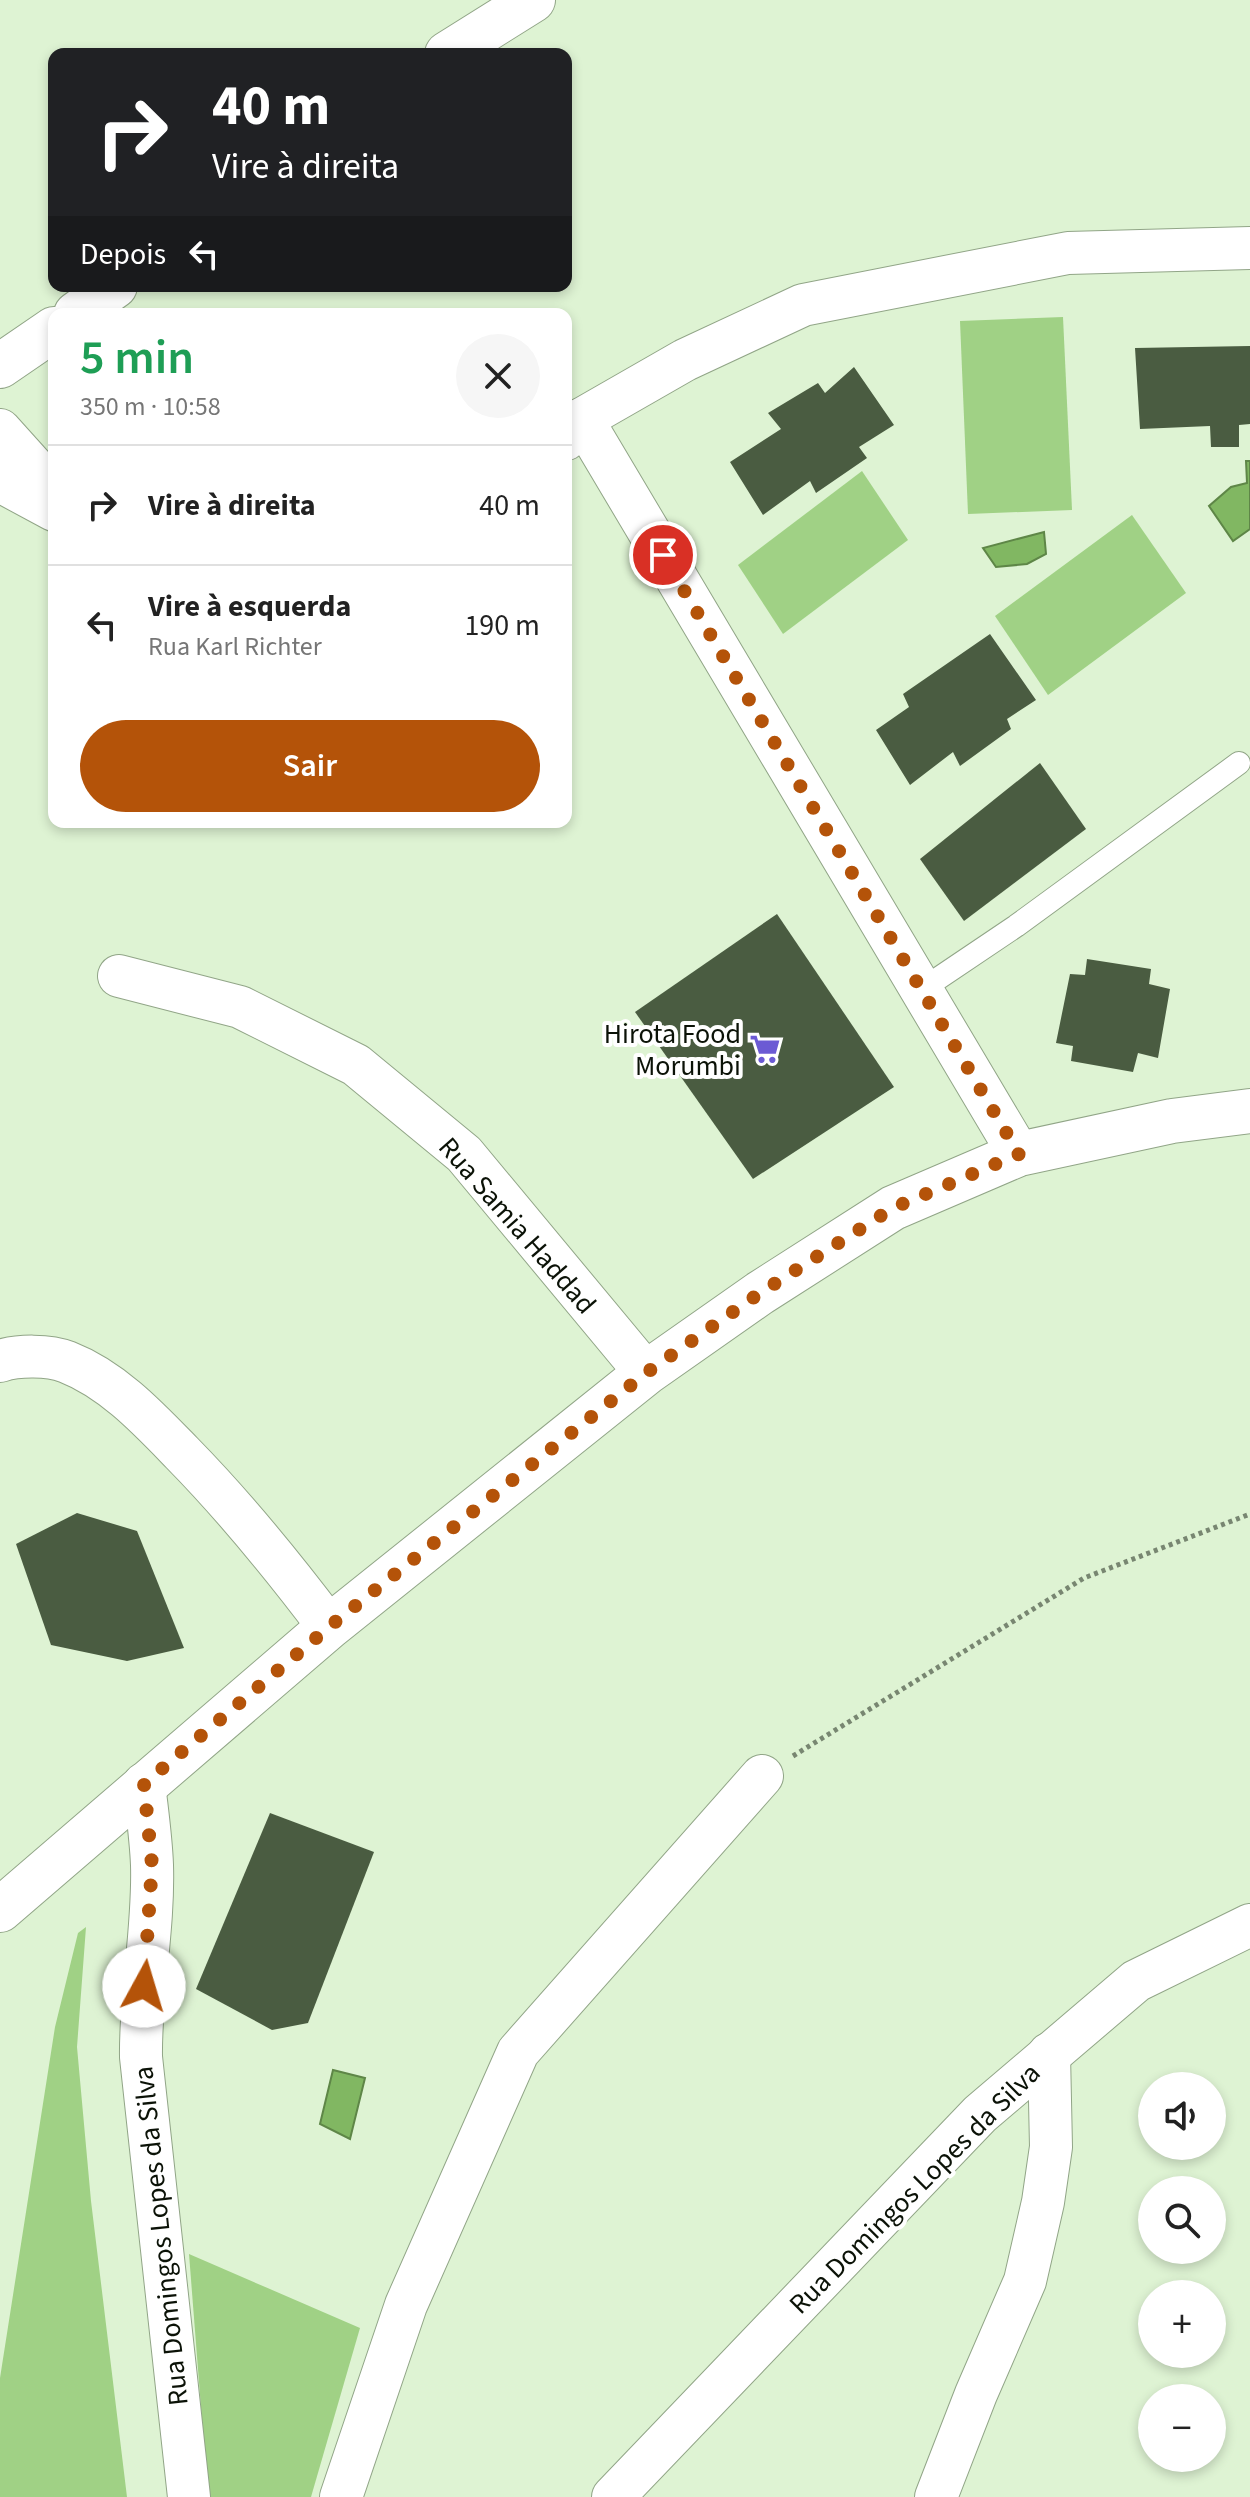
<!DOCTYPE html>
<html lang="pt">
<head>
<meta charset="utf-8">
<style>
  body { margin:0; font-family:"Source Sans 3",sans-serif; background:#f6f6f6; color:#222; height:100vh; display:flex; flex-direction:column; font-size:30px; white-space:nowrap }
  * { box-sizing:border-box; margin:0 }
  p { font-size:26px; color:#767676 }
  .icon { flex:none; width:44px; height:44px; fill:none; stroke:currentColor; stroke-width:2; stroke-linecap:round; stroke-linejoin:round }
  .map { position:relative; flex:1; overflow:hidden }
  .details { position:absolute; left:48px; top:308px; width:524px; height:520px; display:flex; flex-direction:column; background:#fff; border-radius:16px; box-shadow:0 4px 12px #0003 }
  .details>* { flex:none }
  .top-card { position:absolute; left:48px; top:48px; width:524px; height:244px; border-radius:16px; box-shadow:0 4px 12px #0003; background:#202124; color:#fff; overflow:hidden }
  .tools { position:absolute; left:1138px; top:2072px; display:grid; gap:16px }
  .tools a { display:grid; place-items:center; width:88px; height:88px; border-radius:50%; background:#fff; box-shadow:0 4px 12px #0003; font-size:40px }
  .pin { position:absolute; display:grid; place-items:center; width:68px; height:68px; color:#fff; margin:-34px; border:4px solid #fff; border-radius:50%; box-shadow:0 2px 8px #0007 }
  .me { position:absolute; width:88px; margin:-44px; rotate:6deg; stroke-linejoin:round; filter:drop-shadow(0 0 6px #0008) }
  .turn { display:flex; align-items:center; gap:28px; height:168px; padding:0 32px; font-size:36px }
  .turn .icon { width:104px; height:104px; stroke-width:2.5 }
  .turn b { display:block; font-size:56px; line-height:68px }
  .then { display:flex; align-items:center; height:76px; padding:0 32px; background:#0003; gap:16px; font-size:30px }
  .round { display:grid; place-items:center; flex:none; width:84px; height:84px; border-radius:42px; background:#f6f6f6 }
  .headline { display:flex; align-items:center; justify-content:space-between; height:136px; padding:0 32px }
  h1 { font-size:48px; font-weight:600; line-height:60px; color:#1e9e55 }
  .primary-button { display:flex; gap:16px; margin-top:auto; padding:16px 32px }
  .primary-button a { flex:1; height:92px; border-radius:48px; background:#b45309; color:#fff; font-size:32px; font-weight:600; line-height:92px; text-align:center }
  ul { padding:0; list-style:none }
  li { display:flex; align-items:center; gap:24px; height:120px; padding:0 32px; border-top:2px solid #e0e0e0 }
  li div { flex:1 }
  li b { display:block; font-size:30px }
  li em { font-style:normal }
  .map>svg:first-child { display:block }
</style>
</head>
<body>
<div class="map">
<svg width="1250" height="2497" viewBox="0 0 1250 2497">
  <rect width="100%" height="100%" fill="#def3d3"/>
  <g fill="#a0d185">
    <polygon points="1063,317 1072,510 968,514 960,321"/>
    <polygon points="862,471 908,540 783,634 738,565"/>
    <polygon points="1132,515 1186,593 1048,695 995,616"/>
    <polygon points="86,1927 77,2047 91,2201 127,2497 0,2497 0,2378 55,2027 78,1933"/>
    <polygon points="189,2254 360,2328 311,2497 208,2497"/>
  </g>
  <g fill="#81b762" stroke="#5e8647" stroke-width="2">
    <polygon points="1246,461 1250,461 1250,529 1233,541 1209,506 1231,487 1247,483"/>
    <polygon points="1044,532 1046,554 1027,564 996,567 983,548"/>
    <polygon points="333,2070 365,2078 350,2139 320,2124"/>
  </g>
  <g fill="#4a5c41">
    <polygon points="1250,346 1250,424 1239,425 1239,447 1211,447 1210,426 1140,429 1135,348"/>
    <polygon points="854,367 894,425 859,447 867,458 816,493 810,481 763,515 730,462 781,429 768,413 818,383 825,393"/>
    <polygon points="990,634 1036,700 1007,719 1011,729 960,766 953,752 910,785 876,730 909,707 903,694"/>
    <polygon points="1040,763 1086,829 964,921 920,859"/>
    <polygon points="777,914 894,1087 753,1179 635,1012"/>
    <polygon points="1087,959 1151,969 1149,984 1170,989 1158,1058 1138,1053 1133,1072 1071,1061 1073,1046 1056,1043 1070,974 1085,975"/>
    <polygon points="77,1513 137,1531 184,1648 127,1661 51,1645 16,1544"/>
    <polygon points="270,1813 374,1852 308,2023 272,2030 196,1989"/>
  </g>
  <g fill="none" stroke-linecap="round" stroke-linejoin="round">
    <g stroke="#91a587" stroke-width="24">
      <polyline id="service" points="921,990 1016,926 1239,763"/>
    </g>
    <g stroke="#91a587" stroke-width="44">
      <g id="minor">
        <polyline points="582,419 1019,1154"/>
        <polyline points="0,430 54,490"/>
        <polyline points="566,439 582,419 685,360 803,305 1068,253 1250,248"/>
        <polyline points="0,481 54,510"/>
        <polyline points="119,976 240,1007 356,1065 464,1154 646,1373"/>
        <path d="M 0,1361 C 18,1355 49,1355 67,1362 C 113,1380 149,1419 182,1453 C 236,1508 283,1566 329,1627"/>
        <path d="M 144,1784 C 147,1811 151,1838 152,1865 C 154,1929 140,1993 141,2057 L 189,2497"/>
        <polyline points="341,2497 406,2305 518,2052 762,1776"/>
        <polyline points="613,2497 980,2114 1136,1981 1250,1925"/>
        <polyline points="936,2497 976,2394 1025,2281 1043,2202 1051,2147 1049,2054"/>
      </g>
    </g>
    <g stroke="#91a587" stroke-width="46">
      <g id="secondary">
        <polyline points="447,54 533,0"/>
        <polyline points="76,314 115,286"/>
        <polyline points="0,366 54,329"/>
        <polyline points="0,1910 329,1627 646,1373 760,1293 893,1208 1019,1154 1172,1121 1250,1111"/>
      </g>
    </g>
    <polyline stroke="#788671" stroke-width="5" stroke-dasharray="4 4" stroke-linecap="butt" points="793,1756 1084,1578 1250,1514"/>
    <use href="#service" stroke="#fff" stroke-width="22"/>
    <use href="#minor" stroke="#fff" stroke-width="42"/>
    <use href="#secondary" stroke="#fff" stroke-width="44"/>
  </g>
  <g fill="none" stroke-linecap="round" stroke-linejoin="round">
    <polyline stroke="#b45309" stroke-width="14" stroke-dasharray="0 25.2" points="144,1986 152,1865 144,1784 329,1627 646,1373 760,1293 893,1208 1019,1154 663,555"/>
  </g>
  <defs>
    <g id="supermarket-bare" transform="scale(2.4)"><path d="M-6-5.5h2.5l.6 2H6L4.5 2H-2.5L-4.4-4H-6ZM-1.5 3.2a1.3 1.3 0 1 0 .1 0ZM3 3.2a1.3 1.3 0 1 0 .1 0Z" fill="#6b5ad4" stroke="#fff" stroke-width="2.5" paint-order="stroke"/></g>
  </defs>
  <g fill-rule="evenodd">
    <use href="#supermarket-bare" x="765" y="1049"/>
  </g>
  <g text-anchor="middle" stroke-width="8" stroke-linejoin="round" paint-order="stroke">
    <g font-size="28" fill="#0b1207" stroke="#fff" text-anchor="end">
      <text x="741" y="1043">Hirota Food<tspan x="741" dy="32">Morumbi</tspan></text>
    </g>
    <g font-size="28" fill="#0b1207" stroke="#fff">
      <text transform="translate(518 1225) rotate(49)" y="10">Rua Samia Haddad</text>
      <text transform="translate(914 2188) rotate(-45)" y="10">Rua Domingos Lopes da Silva</text>
      <text transform="translate(160 2236) rotate(-96)" y="10">Rua Domingos Lopes da Silva</text>
    </g>
  </g>
</svg>
<div class="tools">
<a><svg class="icon" aria-label="sound" viewBox="0 0 24 24"><path d="M4 9h4l5-4v14l-5-4H4zM17 9q2 3 0 6"/></svg></a>
<a><svg class="icon" aria-label="search" viewBox="0 0 24 24"><circle cx="10" cy="10" r="6"/><path d="M15 15l6 6"/></svg></a>
<a>+</a>
<a>−</a>
</div>
<div class="pin" style="left:663px;top:555px;background:#d93025"><svg class="icon" aria-label="arrive" viewBox="0 0 24 24"><path d="M6 21V4h12l-3 4 3 4H6"/></svg></div>
<svg class="me" style="left:144px;top:1986px" viewBox="-20 -20 40 40"><circle r="19" fill="#fff"/><path d="M0-13L10 11 0 6-10 11z" fill="#b45309"/></svg>
<div class="top-card">
<div class="turn"><svg class="icon" aria-label="right" viewBox="0 0 24 24"><path d="M7 20v-9h11M14 6l5 5-5 5"/></svg><div><b>40 m</b>Vire à direita</div></div>
<div class="then">Depois<svg class="icon" aria-label="left" viewBox="0 0 24 24"><path d="M17 20v-9H6M10 6l-5 5 5 5"/></svg></div>
</div>
<section class="details">
<div class="headline"><div><h1>5 min</h1><p>350 m · 10:58</p></div><a class="round"><svg class="icon" aria-label="close" viewBox="0 0 24 24"><path d="M6 6l12 12M18 6L6 18"/></svg></a></div>
<ul>
<li><svg class="icon" aria-label="right" viewBox="0 0 24 24"><path d="M7 20v-9h11M14 6l5 5-5 5"/></svg><div><b>Vire à direita</b></div><em>40 m</em></li>
<li><svg class="icon" aria-label="left" viewBox="0 0 24 24"><path d="M17 20v-9H6M10 6l-5 5 5 5"/></svg><div><b>Vire à esquerda</b><p>Rua Karl Richter</p></div><em>190 m</em></li>
</ul>
<div class="primary-button"><a>Sair</a></div>
</section>
</div>
</body>
</html>
